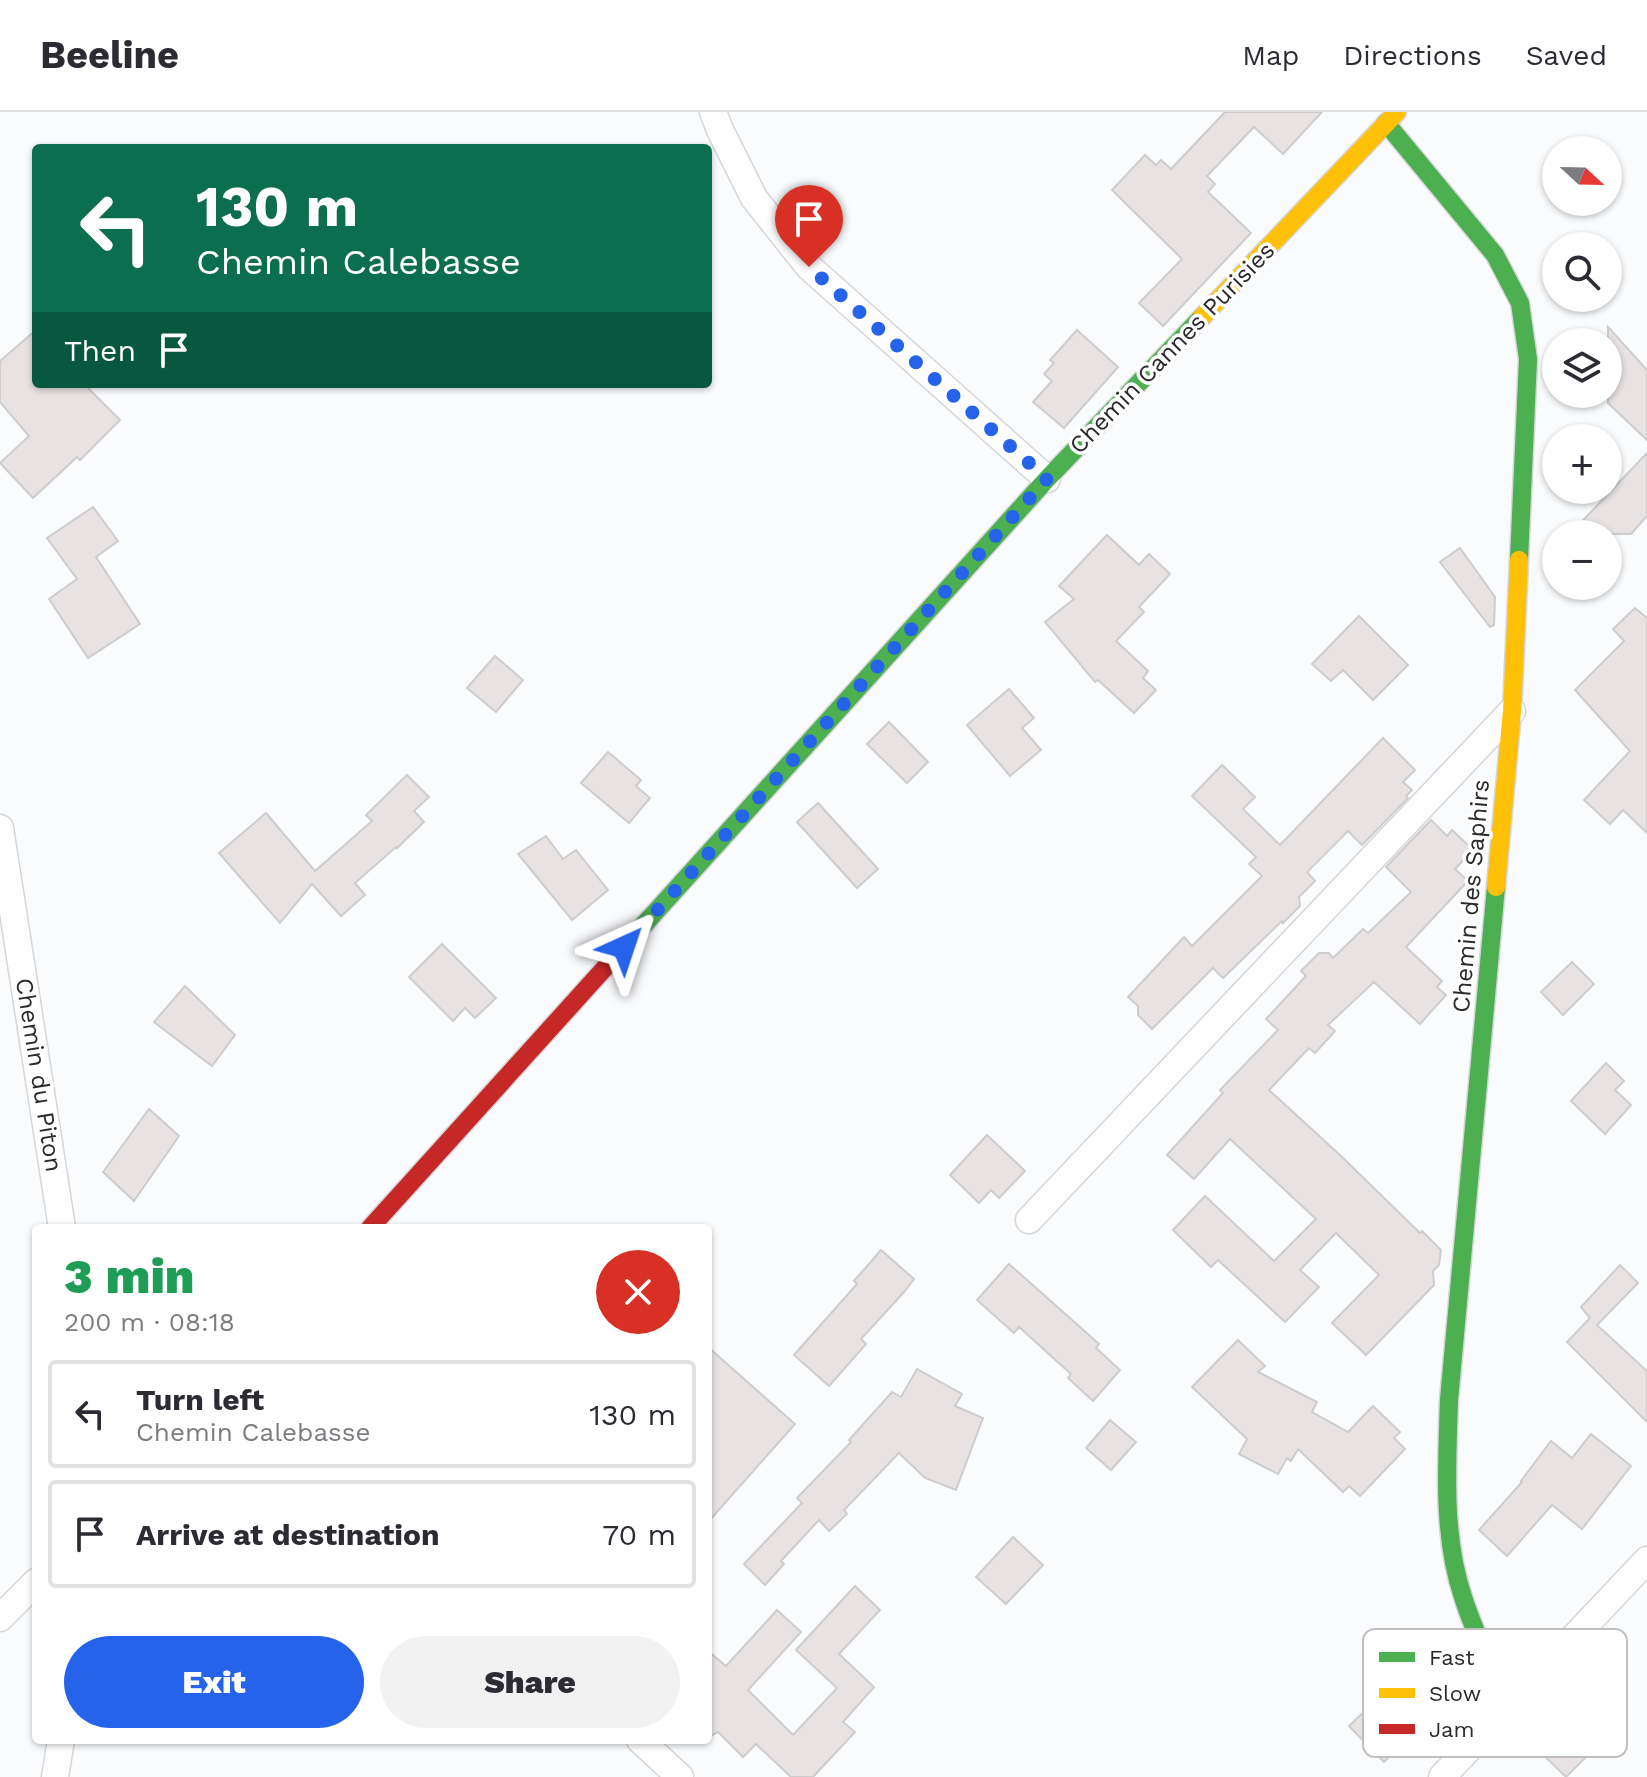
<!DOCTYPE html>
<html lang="en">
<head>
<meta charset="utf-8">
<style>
  body { margin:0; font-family:"Work Sans",sans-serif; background:#f2f2f3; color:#2b2b33; height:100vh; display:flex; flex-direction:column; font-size:30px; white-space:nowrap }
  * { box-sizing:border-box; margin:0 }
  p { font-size:26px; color:#7c7c81 }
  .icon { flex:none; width:44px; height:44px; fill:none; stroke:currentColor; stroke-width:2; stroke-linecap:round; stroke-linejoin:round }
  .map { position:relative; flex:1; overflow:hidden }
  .panel { position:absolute; left:32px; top:1112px; width:680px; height:520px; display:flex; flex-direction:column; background:#fff; border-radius:8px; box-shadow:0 2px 6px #0004 }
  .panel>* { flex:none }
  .hud { position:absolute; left:32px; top:32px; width:680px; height:244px; border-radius:8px; box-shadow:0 2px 6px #0004; background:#0b6e4f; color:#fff; overflow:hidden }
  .needle { width:52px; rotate:112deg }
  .controls { position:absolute; left:1542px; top:24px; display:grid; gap:16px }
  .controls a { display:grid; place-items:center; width:80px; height:80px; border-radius:50%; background:#fff; box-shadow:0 2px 6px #0004; font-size:40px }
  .pin { position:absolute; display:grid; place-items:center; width:68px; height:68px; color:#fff; margin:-82px -34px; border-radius:50% 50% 50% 0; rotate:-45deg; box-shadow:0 0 8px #0007 }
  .pin .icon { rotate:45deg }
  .me { position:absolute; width:88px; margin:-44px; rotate:42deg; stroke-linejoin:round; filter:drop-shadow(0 0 6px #0008) }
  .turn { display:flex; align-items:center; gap:28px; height:168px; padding:0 32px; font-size:36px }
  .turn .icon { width:104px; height:104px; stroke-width:2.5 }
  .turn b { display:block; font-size:56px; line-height:68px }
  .then { display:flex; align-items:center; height:76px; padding:0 32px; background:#0003; gap:16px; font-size:30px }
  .round { display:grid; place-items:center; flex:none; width:84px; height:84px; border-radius:42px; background:#f2f2f3 }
  .head { display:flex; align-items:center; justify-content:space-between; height:136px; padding:0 32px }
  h1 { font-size:48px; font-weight:800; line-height:60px; color:#1e9e55 }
  .cta { display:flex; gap:16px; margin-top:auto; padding:16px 32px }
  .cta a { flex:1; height:92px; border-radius:48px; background:#2563eb; color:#fff; font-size:32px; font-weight:800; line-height:92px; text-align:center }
  .cta a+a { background:#f2f2f3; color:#2b2b33 }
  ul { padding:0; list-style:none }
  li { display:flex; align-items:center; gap:24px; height:108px; margin:0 16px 12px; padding:0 16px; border:4px solid #e1e1e2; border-radius:8px }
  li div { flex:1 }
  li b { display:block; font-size:30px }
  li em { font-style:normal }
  header { display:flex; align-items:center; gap:48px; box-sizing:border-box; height:112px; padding:0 40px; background:#fff; border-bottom:2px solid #e1e1e2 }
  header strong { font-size:38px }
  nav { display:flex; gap:44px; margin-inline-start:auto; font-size:28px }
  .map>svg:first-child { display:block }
</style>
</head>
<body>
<header>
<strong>Beeline</strong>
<nav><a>Map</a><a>Directions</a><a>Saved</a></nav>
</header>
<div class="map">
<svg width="1647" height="1665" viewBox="0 0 1647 1665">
  <rect width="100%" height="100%" fill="#fafbfd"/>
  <g fill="#e8e3e2" stroke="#cdcdcd" stroke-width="2">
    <polygon points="1225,0 1322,0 1283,42 1254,15 1207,64 1215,72 1208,80 1251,121 1163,214 1139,191 1182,147 1112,78 1145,43 1156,53 1161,48 1171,57"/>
    <polygon points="1608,215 1647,258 1647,328 1608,291"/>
    <polygon points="36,218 36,272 84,272 120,308 80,348 77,345 33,386 0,351 29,324 0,290 0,249"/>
    <polygon points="1077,218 1118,255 1064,316 1033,290 1052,269 1044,262 1054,251 1050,248"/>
    <polygon points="1647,341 1647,404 1631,422 1570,422"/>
    <polygon points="93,395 118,429 96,445 140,512 88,546 49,487 77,467 47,426"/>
    <polygon points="1107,423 1139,453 1149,442 1170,462 1139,495 1144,500 1116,529 1148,559 1143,566 1156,578 1134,601 1098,568 1095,570 1045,510 1074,487 1059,474"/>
    <polygon points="1460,436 1495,485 1494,513 1490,515 1440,450"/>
    <polygon points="1635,496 1647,506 1647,721 1623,698 1610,712 1584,688 1630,639 1575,578 1624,529 1613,517"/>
    <polygon points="1359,504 1408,553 1373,588 1343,558 1331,569 1312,552"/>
    <polygon points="495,544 523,568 496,600 467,576"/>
    <polygon points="1009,577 1034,606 1022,616 1041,638 1010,664 967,613"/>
    <polygon points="889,610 928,650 907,671 867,632"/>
    <polygon points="1383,626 1415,658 1403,670 1412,678 1406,684 1408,686 1362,733 1348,719 1307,760 1315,769 1299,785 1300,794 1283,811 1282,809 1223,866 1213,856 1152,917 1138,903 1138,894 1128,885 1184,825 1192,834 1262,764 1249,752 1256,745 1192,684 1222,653 1255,685 1243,697 1280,733"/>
    <polygon points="608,640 641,668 636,674 650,686 629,711 581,671"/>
    <polygon points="407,663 429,685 414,699 424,710 397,736 396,735 355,771 365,783 341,804 312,772 280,811 219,741 266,701 315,759 372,709 366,703"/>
    <polygon points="818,691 878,757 857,776 797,710"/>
    <polygon points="1431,708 1447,724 1452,718 1473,738 1455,757 1468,769 1406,835 1442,869 1437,875 1446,883 1420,912 1374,870 1328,913 1335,919 1315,941 1309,936 1269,978 1341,1044 1420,1121 1422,1119 1441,1138 1439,1153 1433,1159 1434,1173 1366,1243 1332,1211 1379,1163 1336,1121 1300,1158 1319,1175 1285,1210 1218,1148 1211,1155 1173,1118 1205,1084 1274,1149 1316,1107 1230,1027 1194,1067 1167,1043 1223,981 1220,978 1278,918 1266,907 1306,864 1301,859 1319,841 1329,841 1333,846 1363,817 1368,821 1411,780 1386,755"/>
    <polygon points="546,724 563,747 576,738 608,778 572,808 518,742"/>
    <polygon points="442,832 496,886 475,906 465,896 453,909 409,865"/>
    <polygon points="1572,850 1594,872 1563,903 1541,880"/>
    <polygon points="185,874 235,923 212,954 154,910"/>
    <polygon points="1606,951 1624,969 1615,978 1631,993 1605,1022 1571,989"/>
    <polygon points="149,997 179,1024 134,1089 103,1060"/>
    <polygon points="987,1023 1025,1059 999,1086 991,1078 979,1091 950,1063"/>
    <polygon points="881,1138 914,1167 904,1180 861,1227 866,1232 829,1274 794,1243 857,1172 854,1169"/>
    <polygon points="1009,1152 1099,1232 1096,1236 1120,1258 1093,1289 1068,1266 1071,1262 1019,1215 1014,1221 977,1188"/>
    <polygon points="1620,1153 1638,1171 1597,1213 1647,1259 1647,1310 1567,1230 1590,1206 1581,1195"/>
    <polygon points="1238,1228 1265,1254 1258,1260 1317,1290 1312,1300 1348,1320 1373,1294 1400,1320 1394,1326 1405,1337 1360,1384 1349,1374 1343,1380 1298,1337 1291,1349 1287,1346 1278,1362 1239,1342 1247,1327 1192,1275"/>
    <polygon points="708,1235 795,1312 708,1410"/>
    <polygon points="917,1257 962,1282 955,1294 983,1306 956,1378 925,1366 899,1341 844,1398 847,1402 829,1419 819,1408 781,1449 784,1452 765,1473 744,1452 802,1391 797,1386 851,1330 849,1328 892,1280 901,1285"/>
    <polygon points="1110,1308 1136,1330 1111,1358 1086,1336"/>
    <polygon points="1591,1322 1631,1354 1582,1417 1552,1393 1507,1444 1479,1418 1522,1370 1521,1369 1551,1329 1572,1346"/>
    <polygon points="1013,1425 1043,1453 1006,1492 976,1465"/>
    <polygon points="855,1474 880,1498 839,1542 874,1575 843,1610 855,1620 813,1665 791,1665 756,1632 743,1645 718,1620 708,1626 708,1539 726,1554 777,1498 801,1520 748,1578 793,1623 837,1576 796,1538"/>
    <polygon points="1396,1569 1431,1605 1384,1650 1349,1614"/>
    <polygon points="1568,1597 1602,1629 1566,1665 1533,1633"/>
  </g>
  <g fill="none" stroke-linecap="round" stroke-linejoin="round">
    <g stroke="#d5d6d8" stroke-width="29">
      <g id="street">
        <polyline points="713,0 720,18 754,86 809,155 1047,367"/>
        <polyline points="0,716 62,1116"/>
        <polyline points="1029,1108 1512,599"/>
        <polyline points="0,1506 36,1470"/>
        <polyline points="640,1628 680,1665"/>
        <polyline points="55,1665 61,1628"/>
        <polyline points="1442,1665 1647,1448"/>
      </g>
    </g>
    <g stroke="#d5d6d8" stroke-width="21">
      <g id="fast">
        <polyline points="1386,11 1495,143 1520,191 1528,247 1519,448"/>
        <path d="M 1496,775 L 1449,1288 C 1447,1353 1442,1423 1463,1485 C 1475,1523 1493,1558 1509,1594"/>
        <polyline points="612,848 1047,367 1202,205"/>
      </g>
    </g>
    <g stroke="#d5d6d8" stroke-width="21">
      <g id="slow">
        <polyline points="1202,205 1397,0"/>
        <polyline points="1496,775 1512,599 1519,448"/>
      </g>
    </g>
    <g stroke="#d5d6d8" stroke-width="21">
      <polyline id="jam" points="370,1116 612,848"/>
    </g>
    <use href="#street" stroke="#fefeff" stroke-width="26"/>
    <use href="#fast" stroke="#4caf50" stroke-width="18"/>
    <use href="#slow" stroke="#ffc107" stroke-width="18"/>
    <use href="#jam" stroke="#c62828" stroke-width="18"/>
  </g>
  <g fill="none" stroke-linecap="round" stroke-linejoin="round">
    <polyline stroke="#2563eb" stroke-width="14" stroke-dasharray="0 25.2" points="624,835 1047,367 809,155"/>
  </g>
  <g text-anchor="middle" stroke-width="7" stroke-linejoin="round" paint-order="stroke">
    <g font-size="24" fill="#2a2a2d" stroke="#fff">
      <text transform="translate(1172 236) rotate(-46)" y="8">Chemin Cannes Purisies</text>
      <text transform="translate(1471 784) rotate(-85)" y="8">Chemin des Saphirs</text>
      <text transform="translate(39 963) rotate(81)" y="8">Chemin du Piton</text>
    </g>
  </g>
  <rect x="1363" y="1517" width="264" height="128" rx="12" fill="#fff" stroke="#bfbfc0" stroke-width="2"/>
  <rect x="1379" y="1540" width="36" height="10" fill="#4caf50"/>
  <rect x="1379" y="1576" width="36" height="10" fill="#ffc107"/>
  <rect x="1379" y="1612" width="36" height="10" fill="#c62828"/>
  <g font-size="22" fill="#2a2a2d">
    <text x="1429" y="1553">Fast</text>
    <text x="1429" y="1589">Slow</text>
    <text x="1429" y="1625">Jam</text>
  </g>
</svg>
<div class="controls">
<a><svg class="needle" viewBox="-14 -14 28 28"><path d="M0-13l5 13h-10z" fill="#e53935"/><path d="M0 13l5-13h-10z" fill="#7c7c81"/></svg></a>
<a><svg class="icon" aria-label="search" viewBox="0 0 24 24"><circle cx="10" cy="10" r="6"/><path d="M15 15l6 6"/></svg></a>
<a><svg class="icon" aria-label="layers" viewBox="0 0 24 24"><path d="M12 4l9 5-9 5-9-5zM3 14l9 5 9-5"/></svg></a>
<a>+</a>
<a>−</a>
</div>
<div class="pin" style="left:809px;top:155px;background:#d93025"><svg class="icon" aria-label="arrive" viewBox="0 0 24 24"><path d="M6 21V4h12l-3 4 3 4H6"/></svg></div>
<svg class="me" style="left:624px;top:835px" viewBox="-20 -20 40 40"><path d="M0-17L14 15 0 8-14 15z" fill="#2563eb" stroke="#fff" stroke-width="4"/></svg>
<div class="hud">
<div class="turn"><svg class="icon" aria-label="left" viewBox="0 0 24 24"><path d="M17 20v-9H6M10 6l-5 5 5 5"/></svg><div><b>130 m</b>Chemin Calebasse</div></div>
<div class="then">Then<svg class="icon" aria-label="arrive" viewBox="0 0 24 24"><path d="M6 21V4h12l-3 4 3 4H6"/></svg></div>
</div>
<section class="panel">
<div class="head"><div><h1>3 min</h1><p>200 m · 08:18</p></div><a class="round" style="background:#d93025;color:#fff"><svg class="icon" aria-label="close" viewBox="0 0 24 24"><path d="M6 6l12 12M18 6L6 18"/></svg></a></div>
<ul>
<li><svg class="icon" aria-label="left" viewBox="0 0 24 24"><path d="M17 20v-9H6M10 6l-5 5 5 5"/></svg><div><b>Turn left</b><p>Chemin Calebasse</p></div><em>130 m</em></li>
<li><svg class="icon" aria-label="arrive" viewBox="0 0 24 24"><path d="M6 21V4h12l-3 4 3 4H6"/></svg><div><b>Arrive at destination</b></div><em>70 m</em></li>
</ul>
<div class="cta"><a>Exit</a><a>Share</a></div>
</section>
</div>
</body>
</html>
